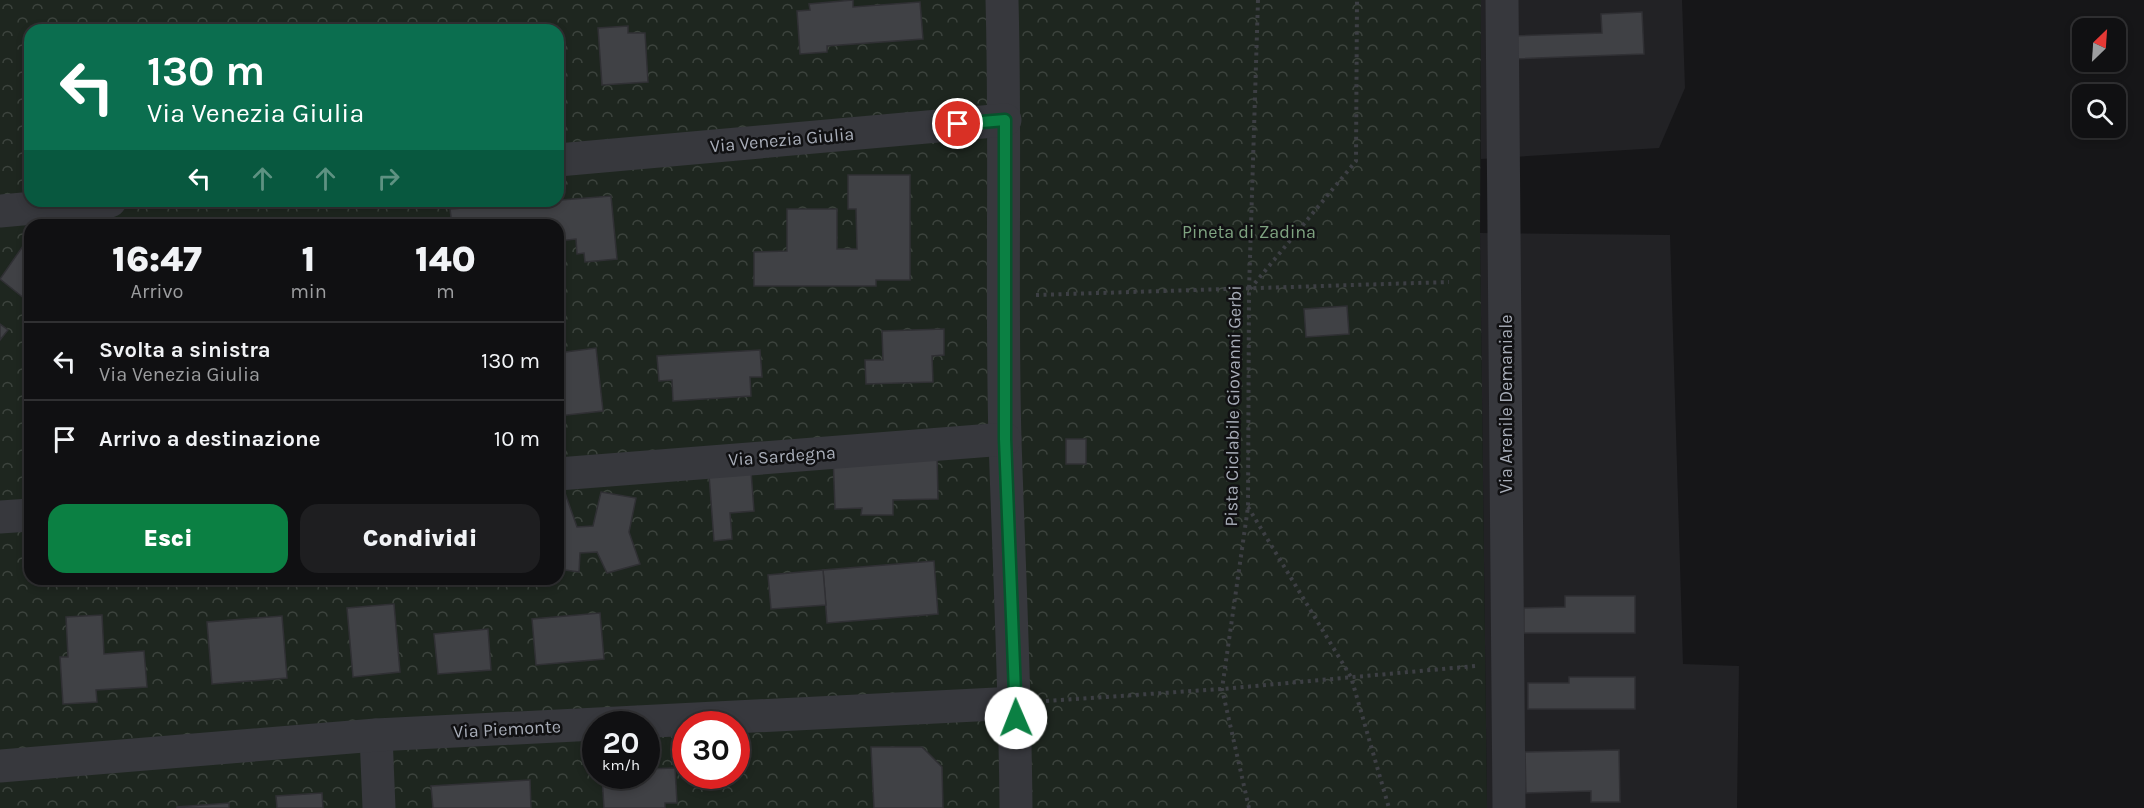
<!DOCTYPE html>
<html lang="it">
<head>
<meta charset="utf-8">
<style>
  body { margin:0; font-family:Karla,sans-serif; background:#1e1e20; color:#f1f3f6; height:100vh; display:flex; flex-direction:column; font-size:22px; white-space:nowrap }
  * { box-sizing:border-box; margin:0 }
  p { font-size:20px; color:#9c9d9f }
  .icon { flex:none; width:33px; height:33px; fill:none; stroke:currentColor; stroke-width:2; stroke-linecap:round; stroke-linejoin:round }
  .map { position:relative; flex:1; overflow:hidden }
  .details { position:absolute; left:24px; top:219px; width:540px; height:366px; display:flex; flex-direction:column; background:#101012; border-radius:18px; box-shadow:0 3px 9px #0003,0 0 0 2px #303032 }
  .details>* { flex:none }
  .hud { position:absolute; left:24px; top:24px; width:540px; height:183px; border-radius:18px; box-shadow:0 3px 9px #0003,0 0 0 2px #303032; background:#0b6e4f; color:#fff; overflow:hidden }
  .needle { width:39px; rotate:25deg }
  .controls { position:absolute; left:2072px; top:18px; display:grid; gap:12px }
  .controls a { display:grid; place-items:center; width:54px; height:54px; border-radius:12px; background:#101012; box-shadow:0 3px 9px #0003,0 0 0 2px #303032; font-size:30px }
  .speed { position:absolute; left:582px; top:711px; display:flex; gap:12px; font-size:30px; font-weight:700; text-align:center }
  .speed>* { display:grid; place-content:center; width:78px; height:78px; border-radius:50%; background:#101012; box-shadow:0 3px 9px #0003,0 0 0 2px #303032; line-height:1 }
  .speed small { font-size:15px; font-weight:400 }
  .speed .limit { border:9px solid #d22; background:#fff; color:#111 }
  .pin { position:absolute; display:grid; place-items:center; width:51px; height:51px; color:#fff; margin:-26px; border:3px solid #fff; border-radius:50%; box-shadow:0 2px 6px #0007 }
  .me { position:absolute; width:66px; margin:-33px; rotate:359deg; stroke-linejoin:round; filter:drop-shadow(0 0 4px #0008) }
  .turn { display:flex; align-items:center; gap:21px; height:126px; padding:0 24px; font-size:27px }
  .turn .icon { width:78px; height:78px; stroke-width:2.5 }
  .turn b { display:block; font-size:42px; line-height:51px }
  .lanes { display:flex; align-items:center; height:57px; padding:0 24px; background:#0003; justify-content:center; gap:30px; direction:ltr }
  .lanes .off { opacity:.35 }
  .eta { display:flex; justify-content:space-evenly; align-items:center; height:102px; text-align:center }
  .eta b { font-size:36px; font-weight:800; line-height:42px }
  .button { display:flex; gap:12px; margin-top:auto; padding:12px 24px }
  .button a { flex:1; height:69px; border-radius:18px; background:#0b8043; color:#fff; font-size:24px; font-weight:800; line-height:69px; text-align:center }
  .button a+a { background:#1e1e20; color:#f1f3f6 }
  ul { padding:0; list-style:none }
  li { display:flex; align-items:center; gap:18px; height:78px; padding:0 24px; border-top:2px solid #303032 }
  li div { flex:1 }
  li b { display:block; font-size:22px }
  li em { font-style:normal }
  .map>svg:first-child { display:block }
</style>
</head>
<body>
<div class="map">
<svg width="2144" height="808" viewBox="0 0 2144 808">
  <defs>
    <pattern id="forest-crowns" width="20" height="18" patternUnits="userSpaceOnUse" patternTransform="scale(1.5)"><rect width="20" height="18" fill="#1e261f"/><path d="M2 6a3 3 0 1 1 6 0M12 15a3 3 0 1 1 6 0" fill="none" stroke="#3c433d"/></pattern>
  </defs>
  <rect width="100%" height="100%" fill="#161618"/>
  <g fill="#222225">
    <polygon points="1481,0 1682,0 1685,88 1659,148 1481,159"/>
    <polygon points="1480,233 1670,235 1683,664 1739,666 1737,808 1487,808"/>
  </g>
  <path fill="url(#forest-crowns)" fill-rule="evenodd" d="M 0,0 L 1481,0 L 1480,233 L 1487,808 L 0,808 ZM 30,30 L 558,30 L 558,201 L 30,201 ZM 30,225 L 558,225 L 558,579 L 30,579 ZM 596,724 L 646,724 L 646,776 L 596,776 ZM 686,724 L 736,724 L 736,776 L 686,776 Z"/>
  <g fill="#404145" stroke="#303034" stroke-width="1.5">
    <polygon points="853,0 853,7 920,2 923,39 827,46 827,52 800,54 797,11 810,10 809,4"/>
    <polygon points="1642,12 1644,54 1511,59 1510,36 1602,33 1601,14"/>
    <polygon points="628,26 628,33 645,33 648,82 602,85 598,28"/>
    <polygon points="848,175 910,175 910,280 876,280 876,286 754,286 754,252 787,251 787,209 837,209 837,249 857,249 856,209 848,209"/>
    <polygon points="611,196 617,259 585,262 584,253 577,254 576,239 558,241 558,225 452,225 450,209"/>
    <polygon points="23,246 30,251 30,303 0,279"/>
    <polygon points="1347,306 1349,334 1306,337 1304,309"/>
    <polygon points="0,324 8,330 0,340"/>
    <polygon points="944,329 944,355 932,356 933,382 866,384 865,360 883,360 882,331"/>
    <polygon points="596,348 603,411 558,416 558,353"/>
    <polygon points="760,350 762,377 750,377 751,396 673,401 672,380 659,381 657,356"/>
    <rect x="1066" y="439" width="20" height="25"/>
    <polygon points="937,451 938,499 893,500 893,515 861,515 862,508 835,509 833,454"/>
    <polygon points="751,471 754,511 730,513 732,539 714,541 709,475"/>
    <polygon points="601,492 636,498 629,532 640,564 607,573 597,552 580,553 579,572 558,569 558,495 565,493 577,527 593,526"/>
    <polygon points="26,531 30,531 30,579 49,579 30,581"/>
    <polygon points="934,561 938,614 827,623 823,570"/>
    <polygon points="823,570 826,605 771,609 768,575"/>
    <polygon points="1565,596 1635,596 1635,633 1524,633 1524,608 1565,607"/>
    <polygon points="394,604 400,672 353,677 347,608"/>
    <polygon points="600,613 604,659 536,665 532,619"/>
    <polygon points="102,615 104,654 144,651 147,687 96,690 97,702 63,704 60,657 68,657 66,617"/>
    <polygon points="282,616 287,678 212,684 207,622"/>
    <polygon points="488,629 491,670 438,674 434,634"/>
    <polygon points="1569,677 1635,677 1635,709 1528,709 1528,683 1569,683"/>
    <polygon points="871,747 922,747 942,767 943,808 874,808"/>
    <polygon points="1619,750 1620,802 1591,802 1591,791 1526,793 1525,752"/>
    <polygon points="675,768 677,803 665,803 665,808 604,808 602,776 646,776 646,769"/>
    <polygon points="530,780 531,808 433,808 431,786"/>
    <polygon points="322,793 323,808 277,808 276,796"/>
    <polygon points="229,803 229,808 177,808 177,807"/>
  </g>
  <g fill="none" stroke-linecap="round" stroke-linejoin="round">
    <g stroke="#3d3f44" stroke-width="4" stroke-dasharray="3 4.5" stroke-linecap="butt">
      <polyline points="1250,289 1356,161 1357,0"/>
      <polyline points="1036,295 1449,282"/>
      <polyline points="1248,507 1351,677 1389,808"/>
      <polyline points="1046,701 1222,689 1475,666"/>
      <polyline points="1249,808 1222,689 1248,507 1249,290 1258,0"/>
    </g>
    <g stroke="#37383d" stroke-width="33">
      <path d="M 1002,0 C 1006,147 1001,294 1005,440 C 1009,563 1015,685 1016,808"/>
      <polyline points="558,160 1005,120"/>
      <polyline points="0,211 110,201"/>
      <polyline points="558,474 1005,439"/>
      <polyline points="0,517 30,515"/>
      <polyline points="376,735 379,808"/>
      <polyline points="0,766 376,735 1016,703"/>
    </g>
    <polyline stroke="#37383d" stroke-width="33" points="1502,0 1509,808"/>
  </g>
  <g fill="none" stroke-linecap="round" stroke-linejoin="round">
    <g stroke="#07532c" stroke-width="15">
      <polyline id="route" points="958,124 1005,120 1005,439 1016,718"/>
    </g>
    <use href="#route" stroke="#0b8043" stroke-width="10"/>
  </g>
  <g text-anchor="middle" stroke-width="5" stroke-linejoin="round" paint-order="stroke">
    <g font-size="18" fill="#a8adb8" stroke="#111113">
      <text transform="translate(782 140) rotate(-5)" y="6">Via Venezia Giulia</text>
      <text transform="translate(1506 404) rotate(-90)" y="6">Via Arenile Demaniale</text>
      <text transform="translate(1233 406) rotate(-89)" y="6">Pista Ciclabile Giovanni Gerbi</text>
      <text transform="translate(782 456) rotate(-4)" y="6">Via Sardegna</text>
      <text transform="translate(507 729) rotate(-3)" y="6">Via Piemonte</text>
    </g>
    <g font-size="18" fill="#7fa381" stroke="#111113">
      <text x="1249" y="238">Pineta di Zadina</text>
    </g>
  </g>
</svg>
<div class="controls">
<a><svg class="needle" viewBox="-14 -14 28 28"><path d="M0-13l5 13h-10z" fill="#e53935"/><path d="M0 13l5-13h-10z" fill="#9c9d9f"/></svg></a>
<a><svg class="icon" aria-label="search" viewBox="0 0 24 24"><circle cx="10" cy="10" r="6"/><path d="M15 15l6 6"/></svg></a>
</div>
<div class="speed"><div>20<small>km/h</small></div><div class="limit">30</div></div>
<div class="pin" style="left:958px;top:124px;background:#d93025"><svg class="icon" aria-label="arrive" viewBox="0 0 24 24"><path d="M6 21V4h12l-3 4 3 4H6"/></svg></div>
<svg class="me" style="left:1016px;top:718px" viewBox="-20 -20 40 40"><circle r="19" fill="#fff"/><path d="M0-13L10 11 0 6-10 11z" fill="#0b8043"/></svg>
<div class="hud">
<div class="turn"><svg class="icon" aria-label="left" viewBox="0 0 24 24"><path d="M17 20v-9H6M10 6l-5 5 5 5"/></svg><div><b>130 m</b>Via Venezia Giulia</div></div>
<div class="lanes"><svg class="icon" aria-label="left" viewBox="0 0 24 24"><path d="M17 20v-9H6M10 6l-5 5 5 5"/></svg><svg class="icon off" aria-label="ahead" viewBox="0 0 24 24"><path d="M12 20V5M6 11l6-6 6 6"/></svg><svg class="icon off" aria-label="ahead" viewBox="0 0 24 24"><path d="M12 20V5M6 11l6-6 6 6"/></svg><svg class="icon off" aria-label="right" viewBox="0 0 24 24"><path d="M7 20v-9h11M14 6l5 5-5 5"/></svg></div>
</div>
<section class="details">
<div class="eta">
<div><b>16:47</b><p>Arrivo</p></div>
<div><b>1</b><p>min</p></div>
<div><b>140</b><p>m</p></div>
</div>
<ul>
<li><svg class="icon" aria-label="left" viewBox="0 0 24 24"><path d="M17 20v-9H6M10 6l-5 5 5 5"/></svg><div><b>Svolta a sinistra</b><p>Via Venezia Giulia</p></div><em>130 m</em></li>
<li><svg class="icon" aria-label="arrive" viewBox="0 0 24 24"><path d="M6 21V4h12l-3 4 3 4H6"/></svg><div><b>Arrivo a destinazione</b></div><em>10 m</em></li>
</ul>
<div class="button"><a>Esci</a><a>Condividi</a></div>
</section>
</div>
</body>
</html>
